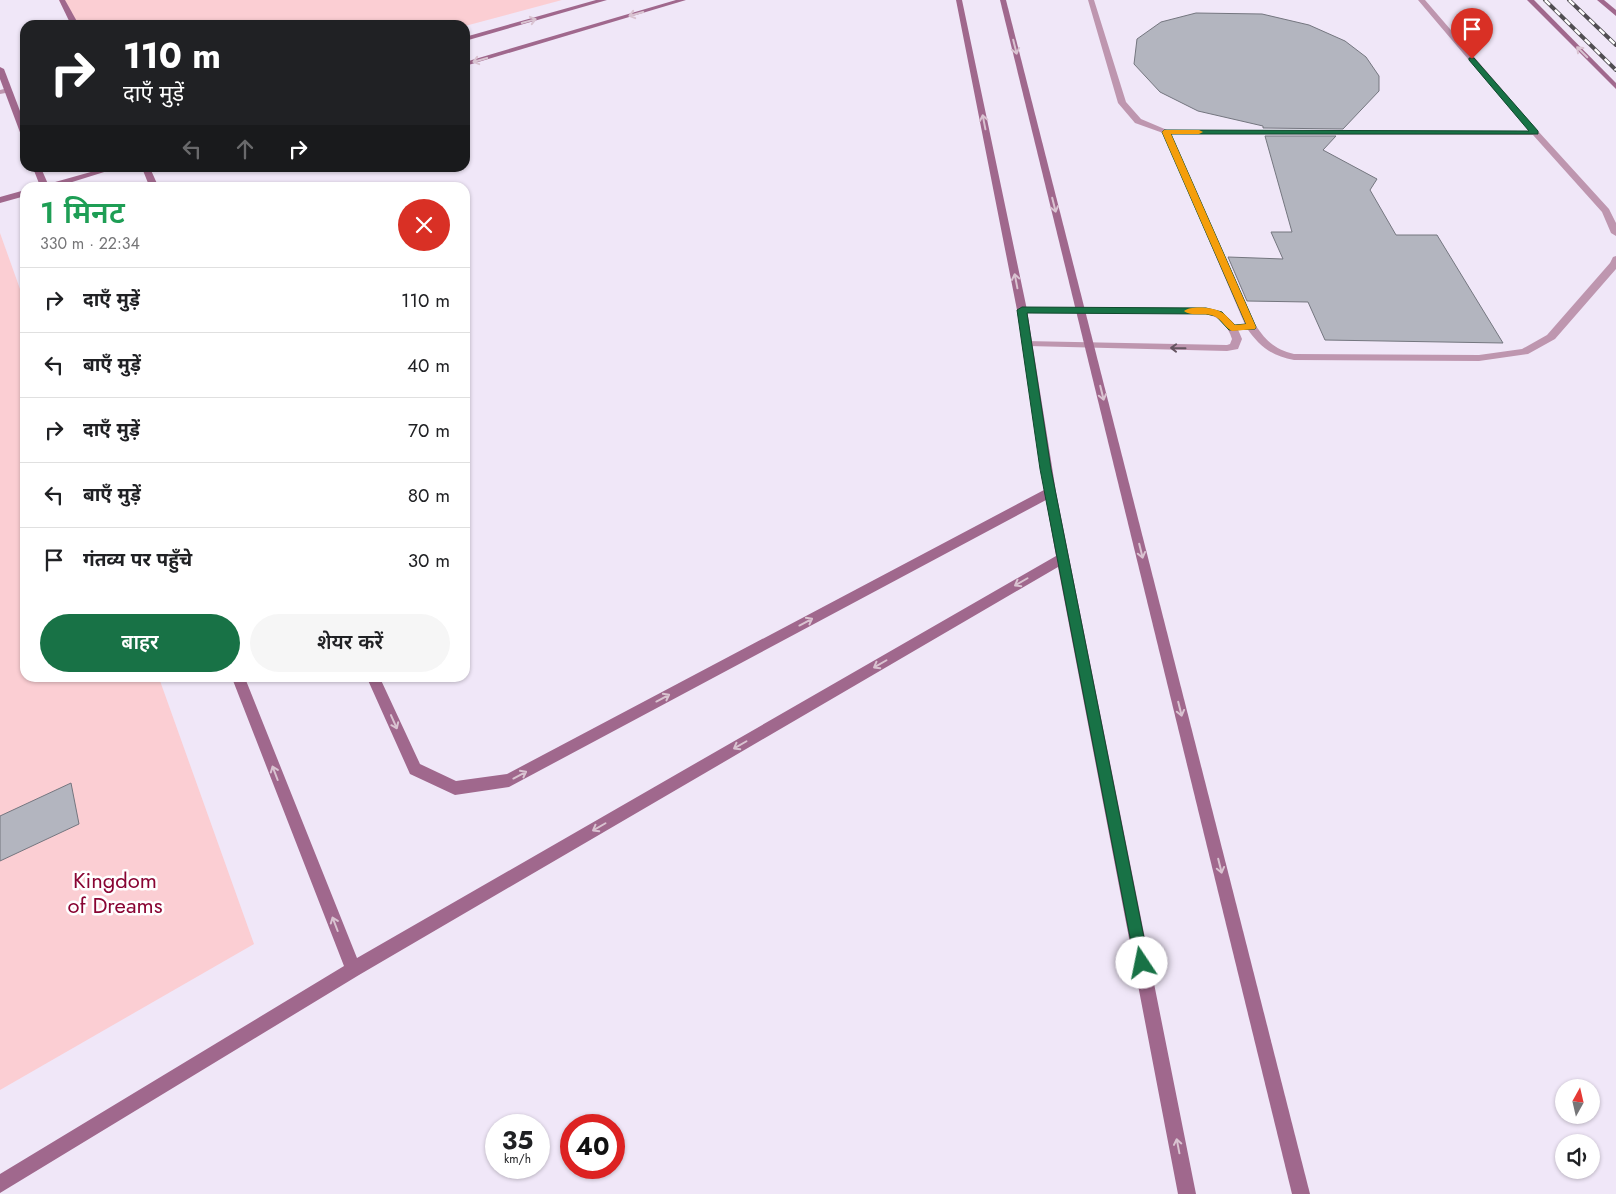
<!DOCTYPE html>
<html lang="hi">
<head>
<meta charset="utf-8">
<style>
  body { margin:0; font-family:Jost,"Noto Sans Devanagari",sans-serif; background:#f6f6f6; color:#202124; height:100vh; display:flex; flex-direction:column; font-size:19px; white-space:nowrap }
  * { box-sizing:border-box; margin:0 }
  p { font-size:16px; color:#757577 }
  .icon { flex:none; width:28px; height:28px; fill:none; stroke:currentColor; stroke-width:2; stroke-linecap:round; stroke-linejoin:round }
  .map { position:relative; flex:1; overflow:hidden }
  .side { position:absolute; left:20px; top:182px; width:450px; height:500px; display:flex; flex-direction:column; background:#fff; border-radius:15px; box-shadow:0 1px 4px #0004 }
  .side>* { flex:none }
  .banner { position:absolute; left:20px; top:20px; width:450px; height:152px; border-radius:15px; box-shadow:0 1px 4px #0004; background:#202124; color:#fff; overflow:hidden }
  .needle { width:32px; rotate:8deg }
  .tools { position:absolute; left:1555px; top:1079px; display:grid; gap:10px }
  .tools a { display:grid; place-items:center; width:45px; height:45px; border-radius:50%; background:#fff; box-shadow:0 1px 4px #0004; font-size:25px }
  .speed { position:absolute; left:485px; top:1114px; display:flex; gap:10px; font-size:25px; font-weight:700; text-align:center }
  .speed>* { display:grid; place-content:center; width:65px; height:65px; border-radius:50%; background:#fff; box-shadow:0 1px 4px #0004; line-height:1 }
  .speed small { font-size:12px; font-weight:400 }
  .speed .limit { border:8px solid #d22; background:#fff; color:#111 }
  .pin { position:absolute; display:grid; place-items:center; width:42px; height:42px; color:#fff; margin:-51px -21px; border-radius:50% 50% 50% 0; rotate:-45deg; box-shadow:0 0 5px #0007 }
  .pin .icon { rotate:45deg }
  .me { position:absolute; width:55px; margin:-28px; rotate:349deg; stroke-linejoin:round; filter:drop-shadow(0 0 4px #0008) }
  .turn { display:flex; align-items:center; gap:18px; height:105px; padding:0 20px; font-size:22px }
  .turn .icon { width:65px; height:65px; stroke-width:2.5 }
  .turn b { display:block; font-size:35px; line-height:42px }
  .lanes { display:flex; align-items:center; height:48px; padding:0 20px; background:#0003; justify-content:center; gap:25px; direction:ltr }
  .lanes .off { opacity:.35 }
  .round { display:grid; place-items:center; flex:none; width:52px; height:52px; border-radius:26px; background:#f6f6f6 }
  .headline { display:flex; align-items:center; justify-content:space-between; height:85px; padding:0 20px }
  h1 { font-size:30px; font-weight:600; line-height:38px; color:#1e9e55 }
  .button { display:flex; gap:10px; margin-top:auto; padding:10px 20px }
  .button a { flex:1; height:58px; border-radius:30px; background:#187246; color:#fff; font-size:20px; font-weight:600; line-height:58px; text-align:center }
  .button a+a { background:#f6f6f6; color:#202124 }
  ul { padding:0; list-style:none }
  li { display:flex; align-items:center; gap:15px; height:65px; padding:0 20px; border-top:1px solid #e0e0e0 }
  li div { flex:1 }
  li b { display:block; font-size:19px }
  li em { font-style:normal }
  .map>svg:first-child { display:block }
</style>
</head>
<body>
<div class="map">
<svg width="1616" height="1194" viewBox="0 0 1616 1194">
  <rect width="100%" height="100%" fill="#f9f3fe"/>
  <path fill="#f0e7f8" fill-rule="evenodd" d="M 0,0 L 1616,0 L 1616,1194 L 0,1194 ZM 25,25 L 465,25 L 465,168 L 25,168 ZM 25,188 L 465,188 L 465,678 L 25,678 ZM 1564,1088 L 1591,1088 L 1591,1115 L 1564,1115 ZM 496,1125 L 539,1125 L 539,1168 L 496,1168 ZM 571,1125 L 614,1125 L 614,1168 L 571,1168 ZM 1564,1142 L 1591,1142 L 1591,1170 L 1564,1170 Z"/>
  <g fill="#fbced3">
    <polygon points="59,0 562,0 465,26 72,25"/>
    <polygon points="0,233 25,303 25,678 159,678 254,944 0,1090"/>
  </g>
  <g fill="#b3b5bf" stroke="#74767f">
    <polygon points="1196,13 1262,14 1309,25 1345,41 1366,57 1379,76 1379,91 1343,129 1263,128 1263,126 1198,111 1160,92 1134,64 1137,39 1161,22"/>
    <polygon points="1265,136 1336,136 1323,150 1377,179 1370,190 1396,235 1437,235 1503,343 1325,340 1308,302 1247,301 1228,257 1283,259 1271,232 1292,232"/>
    <polygon points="71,783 79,824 0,861 0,816"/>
  </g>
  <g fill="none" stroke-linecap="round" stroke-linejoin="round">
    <g fill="#be96af" fill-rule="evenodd">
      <path d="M 1088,0 L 1094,0 L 1126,102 L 1141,119 L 1167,130 L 1529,131 L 1418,0 L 1425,0 L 1538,131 L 1609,209 L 1616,223 L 1616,236 L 1611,233 L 1602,212 L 1533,135 L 1171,134 L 1256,326 C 1266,341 1276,350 1294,354 L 1479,355 L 1522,349 L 1547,335 L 1610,263 L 1613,257 L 1616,256 L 1616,269 L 1555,339 L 1528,354 L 1479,361 L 1294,360 C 1271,356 1259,346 1246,327 L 1163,133 L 1135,123 L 1118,103 Z"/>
      <polygon points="8,88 11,88 11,92 0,94 0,90"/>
      <path d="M 1022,307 L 1206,308 C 1225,312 1236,321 1242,339 L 1238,349 L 1227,351 L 1028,346 L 1024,345 L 1024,341 L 1227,345 L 1230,344 L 1232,339 C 1228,326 1220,317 1206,314 L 1019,312 L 1017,310 Z"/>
    </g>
    <g fill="#a0688d" fill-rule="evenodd">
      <polygon points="59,0 65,0 79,25 71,25"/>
      <polygon points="596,0 607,0 465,41 465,37"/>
      <polygon points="676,0 686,0 465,66 465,62"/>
      <polygon points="956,0 962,0 1027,310 1056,492 1196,1194 1178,1194 1058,567 359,975 0,1193 0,1174 344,966 232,678 245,678 357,958 1056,556 1046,500 509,787 455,795 410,774 367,678 380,678 420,764 456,781 507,774 1044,490 1017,310"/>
      <polygon points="1000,0 1006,0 1310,1194 1292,1194"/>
      <polygon points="1527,0 1534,0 1616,83 1616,89"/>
      <polygon points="1597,0 1604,0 1616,10 1616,16"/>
      <polygon points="0,67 4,69 25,124 25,137 21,135 0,79"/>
      <polygon points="33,168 41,168 48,184 105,168 117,168 53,188 38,188 40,186"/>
      <polygon points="142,168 150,168 159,188 150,188"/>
      <polygon points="25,190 25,196 0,203 0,197"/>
    </g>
    <g stroke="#514e53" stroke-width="4">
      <g id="rail">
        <polyline points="1545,0 1616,70"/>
        <polyline points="1569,0 1616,45"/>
      </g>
    </g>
    <use href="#rail" stroke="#fff" stroke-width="2.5" stroke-dasharray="7" stroke-linecap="butt"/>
  </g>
  <defs><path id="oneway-shaft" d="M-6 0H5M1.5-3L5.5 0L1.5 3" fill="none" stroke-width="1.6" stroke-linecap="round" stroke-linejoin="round" transform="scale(1.25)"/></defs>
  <g stroke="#d9c3d1">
    <use href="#oneway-shaft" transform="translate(636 14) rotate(164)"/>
    <use href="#oneway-shaft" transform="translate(529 21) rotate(-15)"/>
    <use href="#oneway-shaft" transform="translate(1015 47) rotate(76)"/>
    <use href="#oneway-shaft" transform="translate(1582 52) rotate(-135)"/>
    <use href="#oneway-shaft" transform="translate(480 60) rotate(164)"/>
    <use href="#oneway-shaft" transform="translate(984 122) rotate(-101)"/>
    <use href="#oneway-shaft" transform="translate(1054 205) rotate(76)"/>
    <use href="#oneway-shaft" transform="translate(1016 281) rotate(-101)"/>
    <use href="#oneway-shaft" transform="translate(1102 393) rotate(76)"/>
    <use href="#oneway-shaft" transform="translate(1141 551) rotate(76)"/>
    <use href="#oneway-shaft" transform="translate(1021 582) rotate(150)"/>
    <use href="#oneway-shaft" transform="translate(806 622) rotate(-28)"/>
    <use href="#oneway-shaft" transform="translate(880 664) rotate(150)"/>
    <use href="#oneway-shaft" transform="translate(663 698) rotate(-28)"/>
    <use href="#oneway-shaft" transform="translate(1180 709) rotate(76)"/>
    <use href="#oneway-shaft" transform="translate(394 722) rotate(66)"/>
    <use href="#oneway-shaft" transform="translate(740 745) rotate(150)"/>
    <use href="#oneway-shaft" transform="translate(275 773) rotate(-111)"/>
    <use href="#oneway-shaft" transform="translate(520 775) rotate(-28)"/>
    <use href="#oneway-shaft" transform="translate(599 827) rotate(150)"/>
    <use href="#oneway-shaft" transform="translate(1220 866) rotate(76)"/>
    <use href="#oneway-shaft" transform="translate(335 924) rotate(-111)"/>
    <use href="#oneway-shaft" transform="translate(1178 1146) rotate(-101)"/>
  </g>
  <use stroke="#645460" href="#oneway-shaft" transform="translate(1178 348) rotate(-179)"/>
  <polygon fill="#187246" stroke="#104a2e" points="1469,58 1474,58 1538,131 1538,134 1171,134 1256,327 1255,329 1229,330 1216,316 1206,314 1027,313 1051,469 1149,963 1147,968 1142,970 1137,968 1135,963 1040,469 1017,310 1022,307 1206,308 1222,312 1235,325 1246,324 1162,132 1164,130 1529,131 1469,60"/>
  <path fill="#f59e0b" d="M 1164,130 L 1199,130 L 1203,132 L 1199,134 L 1171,134 L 1256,327 L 1255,329 L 1232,331 C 1225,328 1222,319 1214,316 C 1205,312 1191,317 1184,311 C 1191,305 1215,307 1223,313 C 1227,316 1231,321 1235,325 L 1246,324 L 1162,132 Z"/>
  <g text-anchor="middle" stroke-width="5" stroke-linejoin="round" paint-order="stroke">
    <g font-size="22" fill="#890533" stroke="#fff">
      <text x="115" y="888">Kingdom<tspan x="115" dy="25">of Dreams</tspan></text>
    </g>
  </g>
</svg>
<div class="tools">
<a><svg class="needle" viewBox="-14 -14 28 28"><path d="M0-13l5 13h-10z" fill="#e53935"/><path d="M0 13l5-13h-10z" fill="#757577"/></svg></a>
<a><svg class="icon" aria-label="sound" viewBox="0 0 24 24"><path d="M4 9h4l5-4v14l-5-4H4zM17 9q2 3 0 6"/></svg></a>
</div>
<div class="speed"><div>35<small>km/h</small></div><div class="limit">40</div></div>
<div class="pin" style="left:1472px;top:59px;background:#d93025"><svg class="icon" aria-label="arrive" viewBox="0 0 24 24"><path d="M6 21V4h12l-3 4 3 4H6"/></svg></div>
<svg class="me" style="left:1142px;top:963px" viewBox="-20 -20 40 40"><circle r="19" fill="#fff"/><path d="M0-13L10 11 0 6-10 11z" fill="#187246"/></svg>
<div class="banner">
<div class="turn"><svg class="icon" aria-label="right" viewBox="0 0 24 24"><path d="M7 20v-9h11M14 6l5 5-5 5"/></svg><div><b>110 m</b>दाएँ मुड़ें</div></div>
<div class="lanes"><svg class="icon off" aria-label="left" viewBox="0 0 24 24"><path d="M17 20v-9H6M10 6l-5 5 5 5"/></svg><svg class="icon off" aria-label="ahead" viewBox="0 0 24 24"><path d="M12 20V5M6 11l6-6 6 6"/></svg><svg class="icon" aria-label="right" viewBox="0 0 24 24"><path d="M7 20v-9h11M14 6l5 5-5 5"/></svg></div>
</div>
<section class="side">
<div class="headline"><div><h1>1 मिनट</h1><p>330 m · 22:34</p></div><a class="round" style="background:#d93025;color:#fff"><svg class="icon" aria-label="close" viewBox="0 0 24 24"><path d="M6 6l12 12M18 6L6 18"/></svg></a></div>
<ul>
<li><svg class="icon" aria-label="right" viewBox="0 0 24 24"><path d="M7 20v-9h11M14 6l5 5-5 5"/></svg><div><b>दाएँ मुड़ें</b></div><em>110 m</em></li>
<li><svg class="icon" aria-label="left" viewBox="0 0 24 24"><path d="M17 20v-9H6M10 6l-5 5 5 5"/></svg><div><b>बाएँ मुड़ें</b></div><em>40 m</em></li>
<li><svg class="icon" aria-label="right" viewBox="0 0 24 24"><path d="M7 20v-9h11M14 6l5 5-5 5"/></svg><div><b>दाएँ मुड़ें</b></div><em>70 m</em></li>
<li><svg class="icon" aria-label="left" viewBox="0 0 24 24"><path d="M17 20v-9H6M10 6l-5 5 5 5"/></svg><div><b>बाएँ मुड़ें</b></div><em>80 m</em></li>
<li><svg class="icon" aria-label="arrive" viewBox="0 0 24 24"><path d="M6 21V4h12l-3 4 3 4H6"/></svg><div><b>गंतव्य पर पहुँचे</b></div><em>30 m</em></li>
</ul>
<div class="button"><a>बाहर</a><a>शेयर करें</a></div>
</section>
</div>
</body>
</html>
